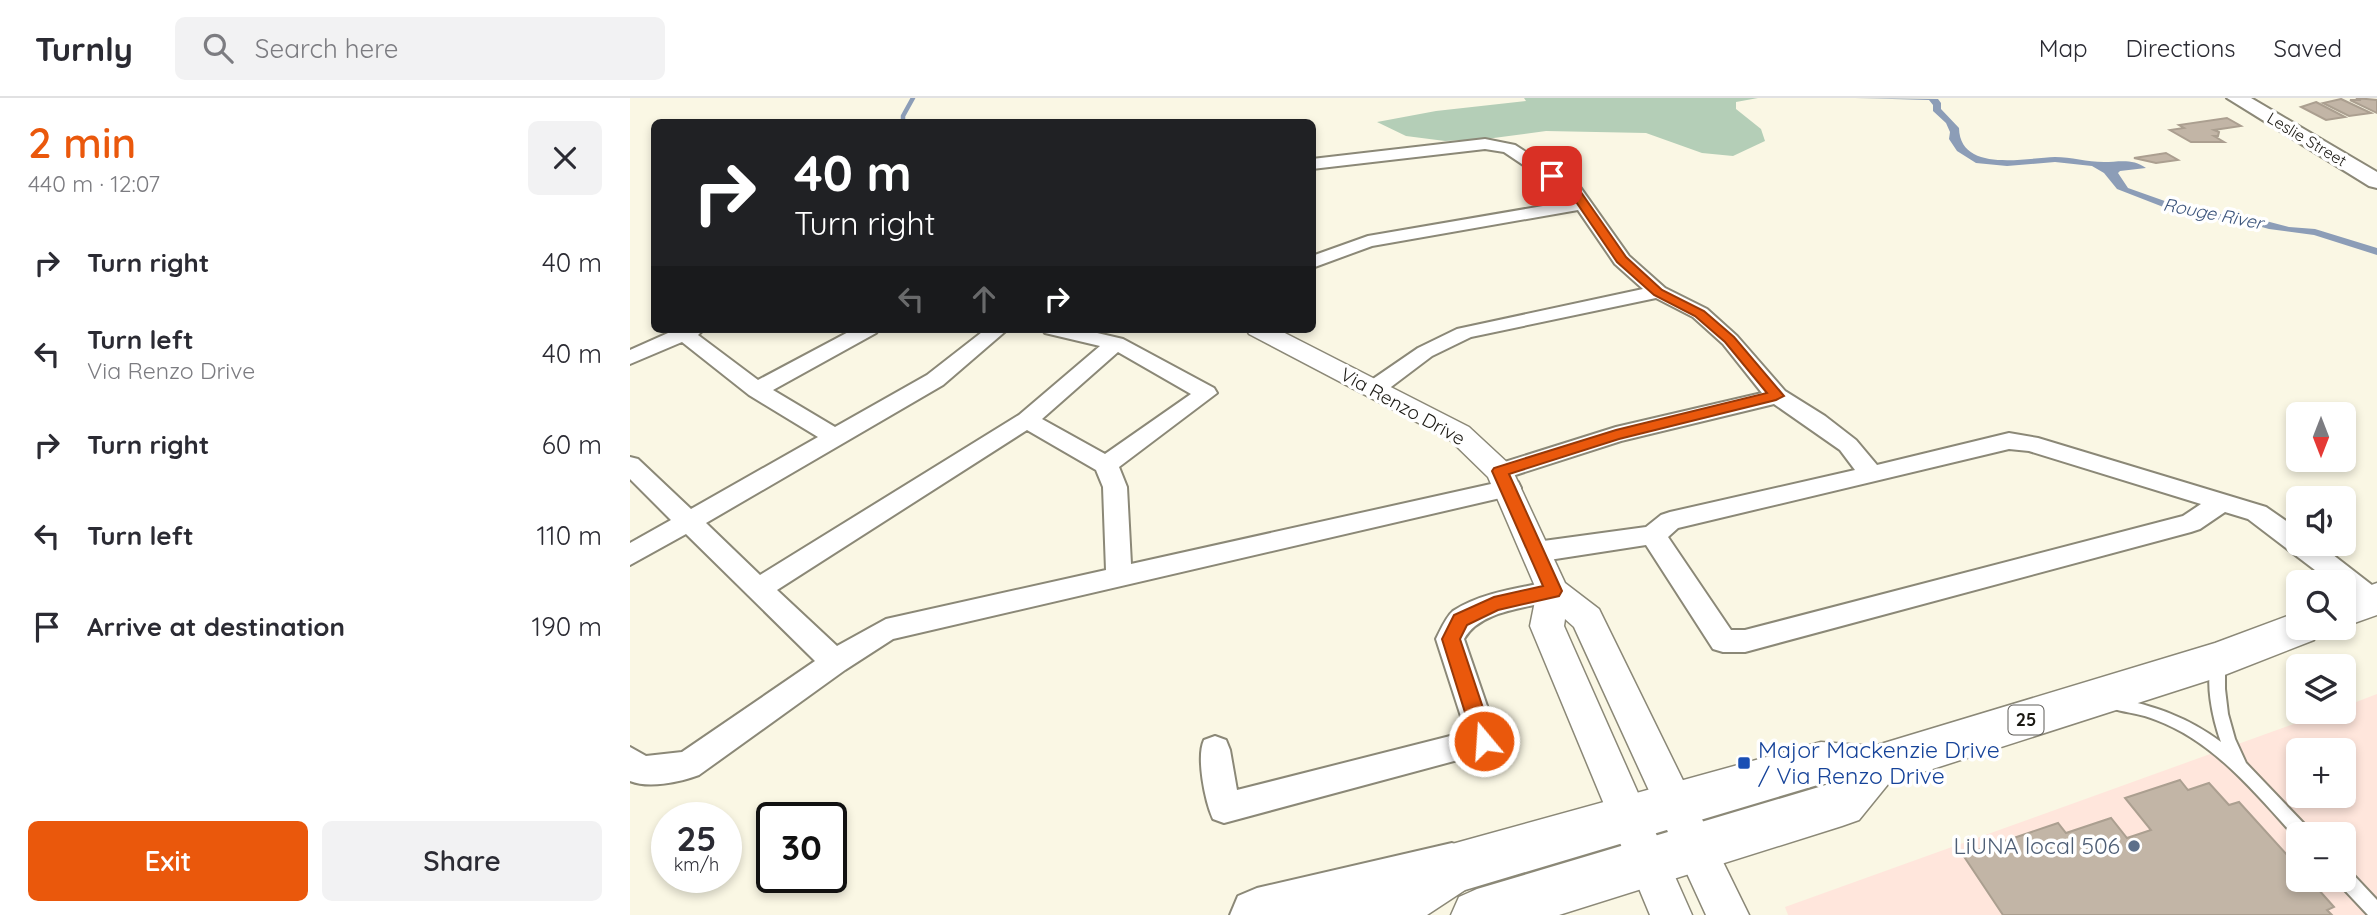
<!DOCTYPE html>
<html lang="en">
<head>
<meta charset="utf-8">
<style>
  body { margin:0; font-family:Quicksand,sans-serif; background:#f2f2f3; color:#2b2b33; height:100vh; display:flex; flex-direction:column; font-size:26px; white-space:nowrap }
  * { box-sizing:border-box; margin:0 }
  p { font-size:23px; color:#7c7c81 }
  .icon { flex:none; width:38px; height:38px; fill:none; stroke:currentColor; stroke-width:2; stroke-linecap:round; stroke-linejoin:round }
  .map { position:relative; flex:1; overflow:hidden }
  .drawer { display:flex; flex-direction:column; background:#fff; width:630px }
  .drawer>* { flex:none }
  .top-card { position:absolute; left:21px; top:21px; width:665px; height:214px; border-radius:10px; box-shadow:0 4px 10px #0003; background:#202124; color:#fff; overflow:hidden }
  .needle { width:46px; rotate:180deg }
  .buttons { position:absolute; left:1656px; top:304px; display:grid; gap:14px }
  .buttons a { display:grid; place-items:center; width:70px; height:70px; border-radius:10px; background:#fff; box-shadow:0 4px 10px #0003; font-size:35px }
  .speed { position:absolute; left:21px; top:704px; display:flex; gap:14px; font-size:35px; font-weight:700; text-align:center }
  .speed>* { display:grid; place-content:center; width:91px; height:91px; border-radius:50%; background:#fff; box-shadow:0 4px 10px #0003; line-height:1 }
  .speed small { font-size:18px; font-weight:400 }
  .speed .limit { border:4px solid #111; border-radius:10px; background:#fff; color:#111 }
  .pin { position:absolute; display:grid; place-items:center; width:60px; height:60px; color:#fff; margin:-30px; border-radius:14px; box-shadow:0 4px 10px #0006 }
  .me { position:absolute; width:77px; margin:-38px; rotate:342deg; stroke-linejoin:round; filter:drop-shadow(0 0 5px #0008) }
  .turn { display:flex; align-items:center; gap:24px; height:147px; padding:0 28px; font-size:32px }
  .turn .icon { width:91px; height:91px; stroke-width:2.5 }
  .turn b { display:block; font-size:49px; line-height:60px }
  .lanes { display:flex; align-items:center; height:66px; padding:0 28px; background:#0003; justify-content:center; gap:35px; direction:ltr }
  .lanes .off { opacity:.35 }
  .round { display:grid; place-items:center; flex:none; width:74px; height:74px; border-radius:10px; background:#f2f2f3 }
  .overview { display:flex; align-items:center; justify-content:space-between; height:119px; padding:0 28px }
  h1 { font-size:42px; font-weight:600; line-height:52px; color:#ea580c }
  .primary-button { display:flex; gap:14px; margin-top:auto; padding:14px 28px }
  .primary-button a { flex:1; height:80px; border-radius:10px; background:#ea580c; color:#fff; font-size:28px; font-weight:600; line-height:80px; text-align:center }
  .primary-button a+a { background:#f2f2f3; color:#2b2b33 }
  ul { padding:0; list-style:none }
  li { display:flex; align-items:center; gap:21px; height:91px; padding:0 28px }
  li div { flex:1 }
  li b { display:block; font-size:26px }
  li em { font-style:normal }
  header { display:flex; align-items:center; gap:42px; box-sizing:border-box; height:98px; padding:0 35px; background:#fff; border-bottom:2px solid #e1e1e2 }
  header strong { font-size:33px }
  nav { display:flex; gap:38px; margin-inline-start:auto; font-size:24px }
  .search { width:490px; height:63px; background:#f2f2f3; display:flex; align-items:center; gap:18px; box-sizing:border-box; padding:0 24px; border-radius:10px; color:#7c7c81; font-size:26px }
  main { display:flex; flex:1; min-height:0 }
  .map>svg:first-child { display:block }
</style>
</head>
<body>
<header>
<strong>Turnly</strong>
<div class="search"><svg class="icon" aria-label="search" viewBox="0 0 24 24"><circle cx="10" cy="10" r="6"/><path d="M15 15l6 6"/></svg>Search here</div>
<nav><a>Map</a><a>Directions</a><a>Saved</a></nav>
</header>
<main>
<section class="drawer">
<div class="overview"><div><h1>2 min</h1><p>440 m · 12:07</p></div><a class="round"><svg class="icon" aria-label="close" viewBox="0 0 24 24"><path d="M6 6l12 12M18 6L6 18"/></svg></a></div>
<ul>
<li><svg class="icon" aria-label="right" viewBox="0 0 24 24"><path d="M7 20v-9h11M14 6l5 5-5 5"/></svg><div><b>Turn right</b></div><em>40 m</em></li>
<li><svg class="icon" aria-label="left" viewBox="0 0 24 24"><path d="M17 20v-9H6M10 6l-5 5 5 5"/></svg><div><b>Turn left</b><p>Via Renzo Drive</p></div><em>40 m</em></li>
<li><svg class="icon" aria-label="right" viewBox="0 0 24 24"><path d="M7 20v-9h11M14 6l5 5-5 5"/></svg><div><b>Turn right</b></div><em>60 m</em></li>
<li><svg class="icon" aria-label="left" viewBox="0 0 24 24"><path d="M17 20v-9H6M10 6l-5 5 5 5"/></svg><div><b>Turn left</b></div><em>110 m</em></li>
<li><svg class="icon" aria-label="arrive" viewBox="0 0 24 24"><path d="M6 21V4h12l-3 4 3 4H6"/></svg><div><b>Arrive at destination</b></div><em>190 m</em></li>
</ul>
<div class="primary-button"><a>Exit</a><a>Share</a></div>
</section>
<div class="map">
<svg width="1747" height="817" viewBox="0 0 1747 817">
  <rect width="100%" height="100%" fill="#faf7e4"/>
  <path fill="#ffe6dc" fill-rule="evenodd" d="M 1747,596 L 1747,817 L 1158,817 L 1155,809 L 1697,614 L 1713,614 L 1713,609 ZM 1668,653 L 1713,653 L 1713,698 L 1668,698 ZM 1668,737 L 1713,737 L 1713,782 L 1668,782 Z"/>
  <polygon fill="#b4ceb7" points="894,0 1128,0 1106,4 1106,11 1131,31 1135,43 1103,58 1072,55 1016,35 916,33 856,41 815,43 776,38 747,24 806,13 896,3"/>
  <path fill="#8c9db7" d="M 1225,0 L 1308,1 L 1311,5 L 1311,11 L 1329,30 C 1330,75 1395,60 1425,59 C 1441,59 1457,64 1474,64 C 1488,64 1503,60 1516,70 L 1490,73 L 1488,75 L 1498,90 L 1546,107 L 1586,116 L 1613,117 L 1659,129 L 1685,131 L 1747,150 L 1747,157 L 1684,137 L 1639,131 L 1610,123 L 1579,121 L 1541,112 L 1487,91 L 1474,75 L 1462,68 L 1425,64 L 1377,68 L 1346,65 L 1327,53 L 1319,41 L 1320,34 L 1316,25 L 1303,13 L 1303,7 L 1299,2 Z"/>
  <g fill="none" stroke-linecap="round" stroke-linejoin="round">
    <polyline stroke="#8c9db7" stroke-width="4.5" points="273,24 273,18 283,0"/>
  </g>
  <g fill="#c2b5a6" stroke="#ab9f90" stroke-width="2">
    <polygon points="1726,0 1747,2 1747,15 1720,2 1731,2"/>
    <polygon points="1711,1 1741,15 1719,18 1693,5"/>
    <polygon points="1686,4 1715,19 1696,22 1671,9"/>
    <polygon points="1597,20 1611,28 1584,32 1589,34 1588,38 1584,38 1594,44 1561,44 1540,32 1554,30 1549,27"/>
    <polygon points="1536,55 1548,62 1526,65 1504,60"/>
    <polygon points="1550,682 1558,692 1579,685 1599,707 1609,704 1668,769 1668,782 1680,782 1704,809 1697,812 1702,817 1373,817 1333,757 1428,725 1436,735 1481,720 1497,740 1521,732 1495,700"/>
  </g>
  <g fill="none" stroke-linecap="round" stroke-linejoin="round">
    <g stroke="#8b8877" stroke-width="4">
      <g id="service">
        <path d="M 1588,559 L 1593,561 L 1595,565 L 1595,591 L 1598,616 L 1605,641 L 1616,665 L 1680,732 L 1682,737 L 1668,737 L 1668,742 C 1626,696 1585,644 1526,622 C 1512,616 1498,615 1484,611 L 1479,609 L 1477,605 L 1479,601 L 1484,599 C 1526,609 1556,618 1591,644 C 1583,622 1574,583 1583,561 Z"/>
        <polygon points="1713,770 1719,772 1747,802 1747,817 1738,817 1707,784 1706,782 1713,782"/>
      </g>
    </g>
    <g stroke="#8b8877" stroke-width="4">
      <g id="minor">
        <path d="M 855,41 L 885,47 L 950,89 L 999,158 L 1035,190 L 1077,211 L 1107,238 L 1155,293 L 1195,318 L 1226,342 L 1247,367 L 1379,335 L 1408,340 L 1636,409 L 1668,431 L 1668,446 L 1689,446 L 1747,491 L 1747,511 C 1734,515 1723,502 1713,494 L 1713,485 L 1702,485 L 1618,421 L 1595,414 L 1570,431 L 1561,434 L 1115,554 L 1093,554 L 1083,551 L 1016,447 L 906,464 L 897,461 L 893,454 L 897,447 L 906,444 L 1016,429 L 1031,417 L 1040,414 L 1225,372 L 1210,352 L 1144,306 L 991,343 L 870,382 L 862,380 L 858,374 L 862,368 L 986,329 L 1132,295 L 1093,246 L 1063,219 L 1026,200 L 841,239 L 802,258 L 753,295 L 737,295 L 734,290 L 737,285 L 788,250 L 827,231 L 1013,191 L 985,166 L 948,112 L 742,148 L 682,170 L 682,158 L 738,138 L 942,103 L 938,97 L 874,54 L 855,51 L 682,71 L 682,61 ZM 1379,351 L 1399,353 L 1571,406 L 1553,418 L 1115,532 L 1101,532 L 1038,439 L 1048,430 Z"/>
        <path d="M 47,231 L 74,231 L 68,237 L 128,282 L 224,231 L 249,231 L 246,235 L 143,292 L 205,329 L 297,277 L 356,231 L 378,231 L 313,287 L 76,425 L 130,477 L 389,317 L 470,248 L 415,235 L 412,231 L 450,231 L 493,241 L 584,290 L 587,295 L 489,369 L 497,389 L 501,466 L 879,382 L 888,384 L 891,390 L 888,396 L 879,398 L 263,541 L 215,572 L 69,677 C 50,684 19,691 0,683 L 0,649 L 16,658 L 52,654 L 185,563 L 56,436 L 0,467 L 0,445 L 41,422 L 0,381 L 0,359 L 8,361 L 61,411 L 188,339 L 119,297 L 52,244 L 0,266 L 0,252 ZM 488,254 L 561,296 L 475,356 L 412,321 ZM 397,332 L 466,372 L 473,389 L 476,472 L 256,521 L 207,548 L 147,492 Z"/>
        <path d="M 923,483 L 932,486 L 936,493 L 932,500 C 901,511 852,510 834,541 L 869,643 L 865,652 L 594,725 L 583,721 C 575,703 566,659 574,642 L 585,638 L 596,642 L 600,652 L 607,692 L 836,634 L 806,541 C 810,533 816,519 823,513 C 852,494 890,490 923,483 Z"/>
      </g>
    </g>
    <g stroke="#8b8877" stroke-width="3">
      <polygon id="tertiary" points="616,231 647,231 839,329 880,367 935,485 969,511 1119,817 1076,817 944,529 935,521 934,528 1062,817 1020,817 900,528 907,493 858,379 819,341 619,236"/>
    </g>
    <g stroke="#8b8877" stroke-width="4">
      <polygon id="secondary" points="1597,0 1621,0 1747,74 1747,90 1739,88"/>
    </g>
    <g stroke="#8b8877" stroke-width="3">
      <g id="primary">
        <polygon points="1747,485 1747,517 1713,529 1713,497"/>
        <polygon points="1668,514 1668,530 1689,530 1684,542 1592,578 1259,685 1229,722 1212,728 929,817 821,817 829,799 847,791 1199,686 1191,686 835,792 797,817 726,817 734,799 804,754 822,746 1191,644 1244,648 1585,545"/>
      </g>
    </g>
    <g stroke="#8b8877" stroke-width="4">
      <polygon id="motorway" points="822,745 841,753 848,771 841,789 822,797 738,817 600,817 608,798 627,790"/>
    </g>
    <use href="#service" fill="#fff" fill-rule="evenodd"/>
    <use href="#minor" fill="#fff" fill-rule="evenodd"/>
    <use href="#tertiary" fill="#fff" fill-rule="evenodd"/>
    <use href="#secondary" fill="#fff" fill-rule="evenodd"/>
    <use href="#primary" fill="#fff" fill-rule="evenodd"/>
    <use href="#motorway" fill="#fff" fill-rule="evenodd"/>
  </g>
  <polygon fill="#ea580c" stroke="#983908" stroke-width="2" points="919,76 926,76 948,90 996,159 1032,192 1074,213 1104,239 1154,298 1146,302 989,341 879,376 932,493 929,498 868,512 837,527 830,541 864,643 861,649 854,652 847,649 844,643 812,541 824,517 864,499 913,488 862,373 864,370 986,332 1137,295 1095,244 1065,218 1024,197 987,164 940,95 919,81"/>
  <rect fill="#1a4fb4" stroke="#fff" stroke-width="2.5" x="1107" y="658" width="14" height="14" rx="3.5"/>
  <circle fill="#5c6f8a" stroke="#fff" stroke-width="2.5" cx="1504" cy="748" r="7"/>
  <g text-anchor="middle" stroke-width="7" stroke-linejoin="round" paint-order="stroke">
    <g font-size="16" fill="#1a1812" stroke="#fff">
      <text transform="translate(1677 41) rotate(31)" y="6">Leslie Street</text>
    </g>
    <g font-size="18" font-style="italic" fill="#3b547b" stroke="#fff">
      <text transform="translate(1583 116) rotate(11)" y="6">Rouge River</text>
    </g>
    <rect fill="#fff" stroke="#5f5d59" stroke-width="2" x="1378.5" y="607.5" width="35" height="29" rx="5"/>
    <g font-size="18" font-weight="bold" fill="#1a1812">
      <text x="1396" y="628">25</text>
    </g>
    <g font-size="19" fill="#1a1812" stroke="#fff">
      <text transform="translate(773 308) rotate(29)" y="7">Via Renzo Drive</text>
    </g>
    <g font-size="23" fill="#164399" stroke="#fff" text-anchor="start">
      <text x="1128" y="660">Major Mackenzie Drive<tspan x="1128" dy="26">/ Via Renzo Drive</tspan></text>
    </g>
    <g font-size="23" fill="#4e5e75" stroke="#fff" text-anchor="end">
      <text x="1490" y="756">LiUNA local 506</text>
    </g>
  </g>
</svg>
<div class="buttons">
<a><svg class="needle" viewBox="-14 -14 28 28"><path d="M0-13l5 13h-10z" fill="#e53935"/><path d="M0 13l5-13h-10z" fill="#7c7c81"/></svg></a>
<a><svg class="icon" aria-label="sound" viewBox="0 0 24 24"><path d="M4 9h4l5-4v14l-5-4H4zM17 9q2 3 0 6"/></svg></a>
<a><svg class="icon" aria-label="search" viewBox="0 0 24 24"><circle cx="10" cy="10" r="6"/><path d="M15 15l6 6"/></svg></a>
<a><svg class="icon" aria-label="layers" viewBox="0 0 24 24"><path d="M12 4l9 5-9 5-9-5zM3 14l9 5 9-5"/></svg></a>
<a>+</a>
<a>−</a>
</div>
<div class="speed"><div>25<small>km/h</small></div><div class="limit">30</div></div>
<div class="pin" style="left:922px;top:78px;background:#d93025"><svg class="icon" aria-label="arrive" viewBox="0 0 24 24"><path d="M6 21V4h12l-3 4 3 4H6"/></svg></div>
<svg class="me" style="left:854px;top:643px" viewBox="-20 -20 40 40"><circle r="17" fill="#ea580c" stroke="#fff" stroke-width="3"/><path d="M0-11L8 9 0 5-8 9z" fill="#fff"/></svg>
<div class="top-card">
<div class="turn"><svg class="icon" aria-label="right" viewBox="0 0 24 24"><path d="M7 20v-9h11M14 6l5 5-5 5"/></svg><div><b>40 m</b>Turn right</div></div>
<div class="lanes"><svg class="icon off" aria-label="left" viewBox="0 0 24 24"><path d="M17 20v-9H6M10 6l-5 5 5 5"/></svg><svg class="icon off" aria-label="ahead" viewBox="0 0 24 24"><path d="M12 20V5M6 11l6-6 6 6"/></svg><svg class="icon" aria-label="right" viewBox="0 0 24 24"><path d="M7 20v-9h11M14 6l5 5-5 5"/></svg></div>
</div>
</div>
</main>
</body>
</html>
